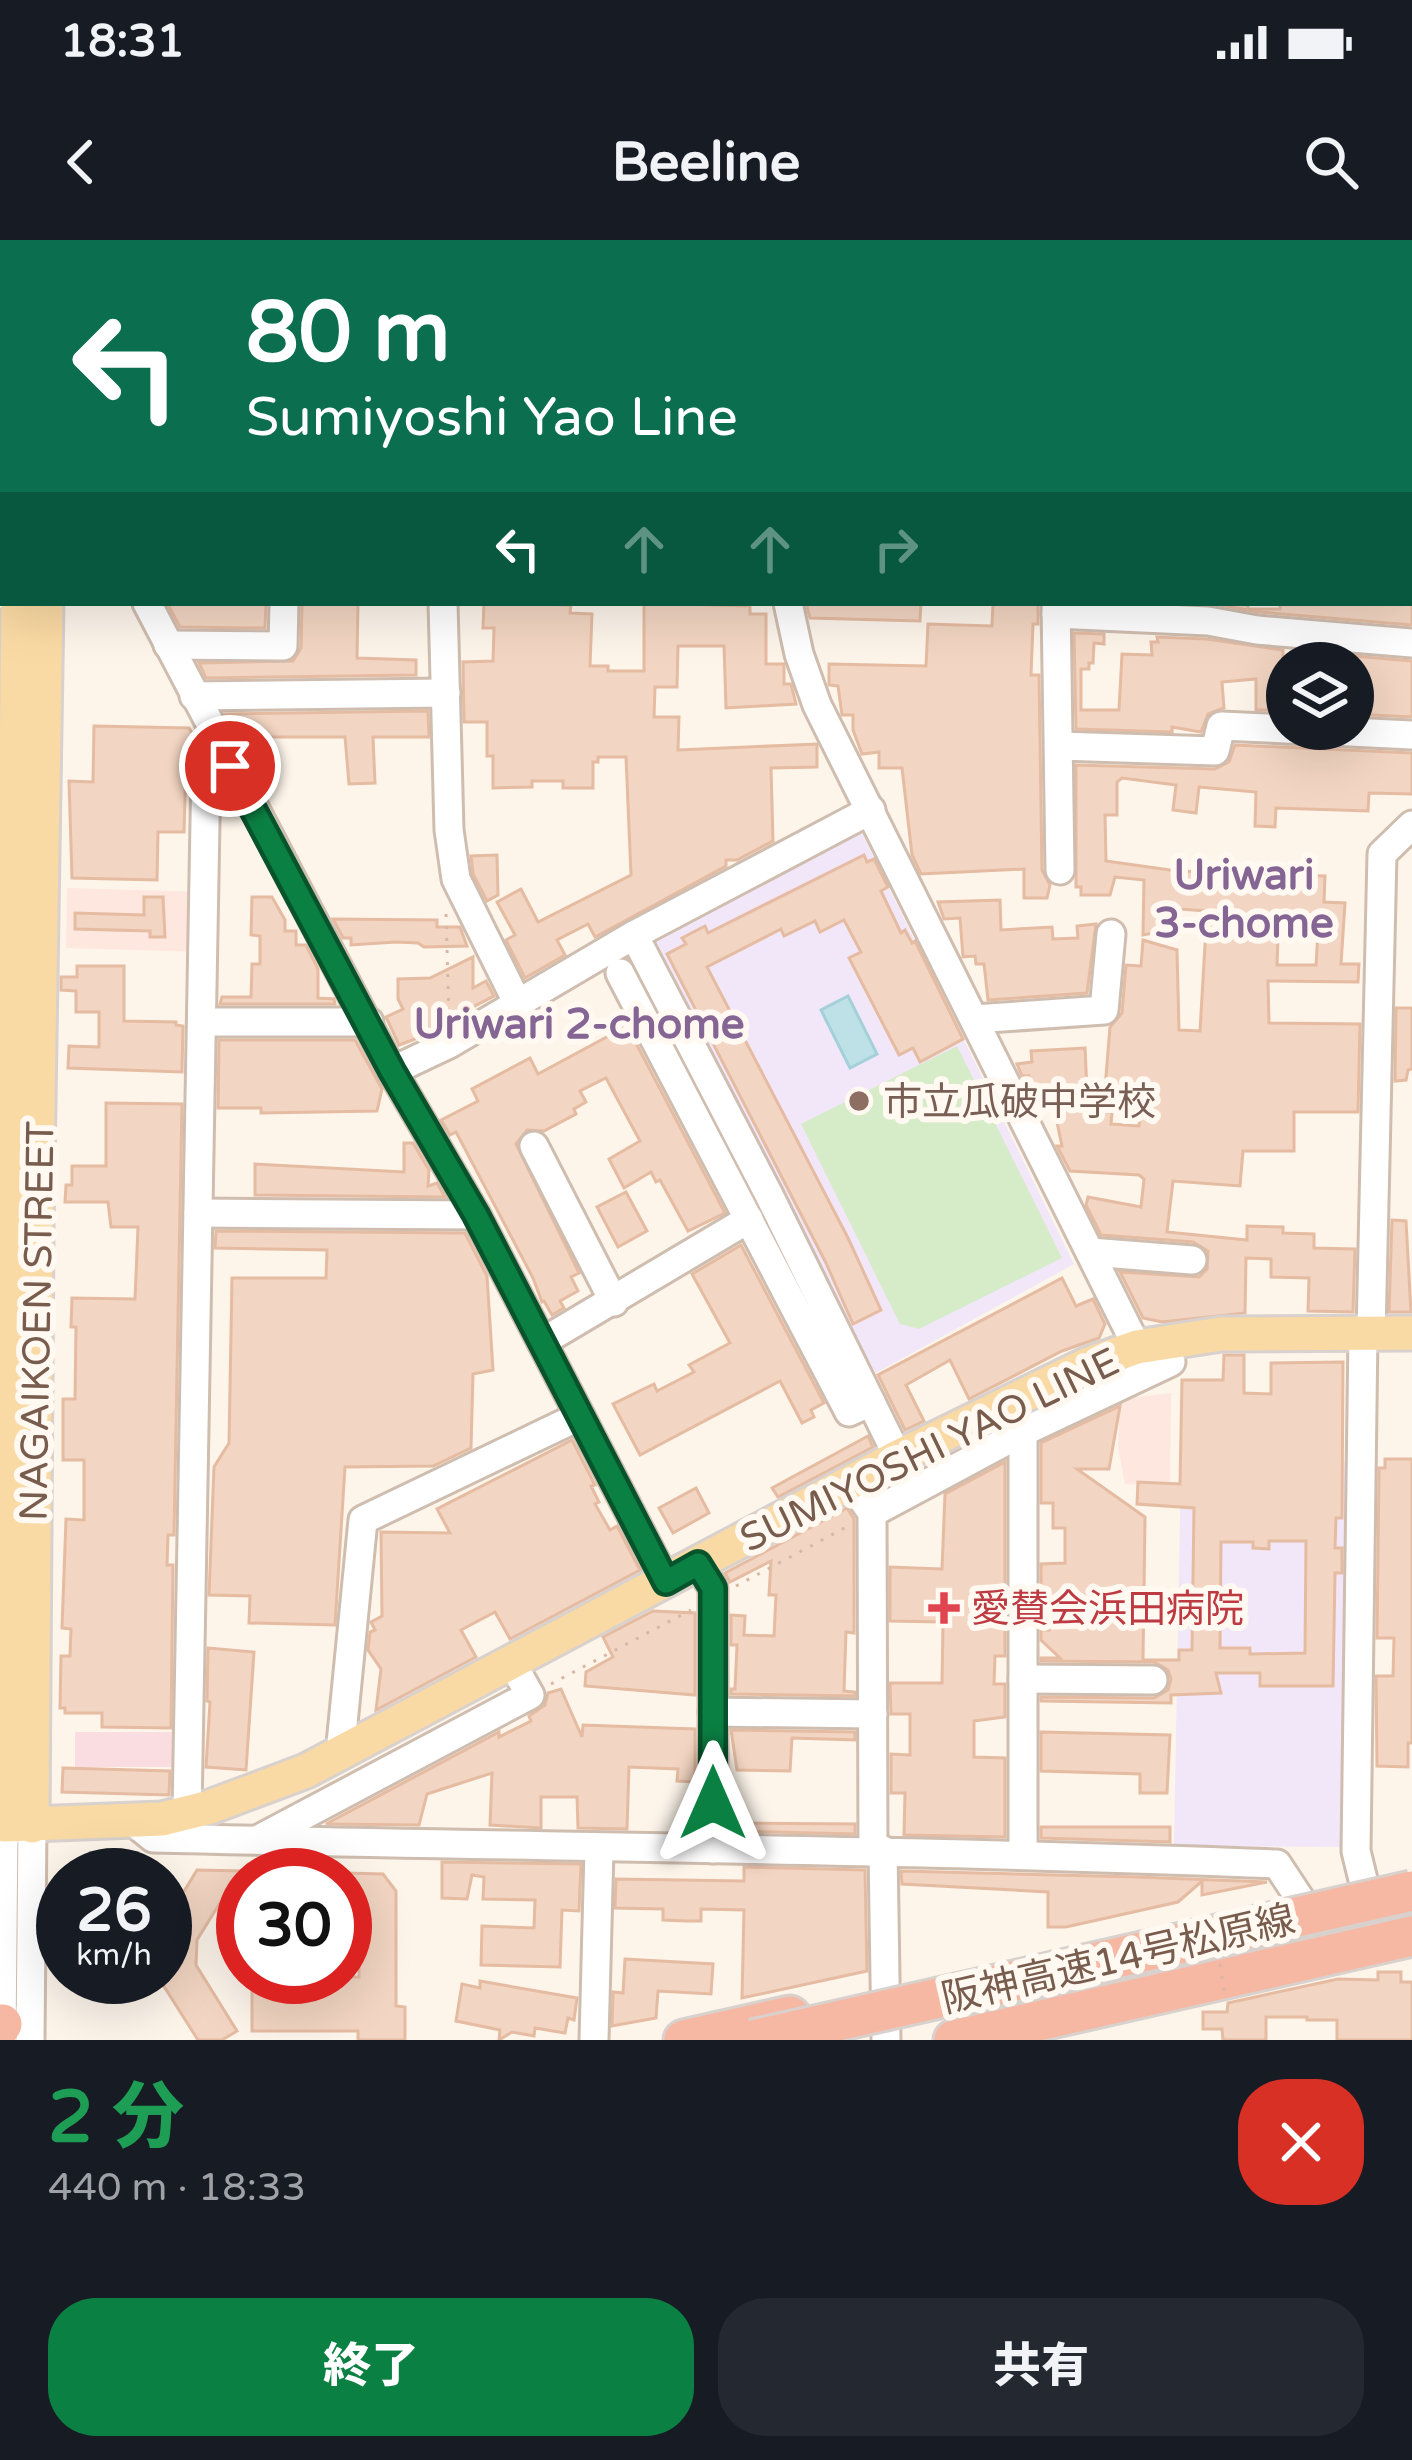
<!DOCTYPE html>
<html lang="ja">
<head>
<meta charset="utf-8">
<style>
  body { margin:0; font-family:"Varela Round","Noto Sans JP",sans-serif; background:#242831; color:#f1f3f6; height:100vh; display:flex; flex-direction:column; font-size:45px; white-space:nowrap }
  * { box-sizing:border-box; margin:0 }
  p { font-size:39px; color:#9ea1a6 }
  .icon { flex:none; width:66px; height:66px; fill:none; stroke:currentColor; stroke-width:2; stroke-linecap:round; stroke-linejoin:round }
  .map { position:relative; height:1800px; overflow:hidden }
  .sheet { display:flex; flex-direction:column; background:#171b24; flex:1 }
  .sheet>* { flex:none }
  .banner { position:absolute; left:0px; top:0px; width:1413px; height:366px; box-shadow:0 12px 48px #0002; background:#0b6e4f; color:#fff; overflow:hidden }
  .buttons { position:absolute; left:1266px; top:402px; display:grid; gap:24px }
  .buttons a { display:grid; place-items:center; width:108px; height:108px; border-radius:50%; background:#171b24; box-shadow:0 12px 48px #0002; font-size:60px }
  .speed { position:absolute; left:36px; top:1608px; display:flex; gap:24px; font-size:60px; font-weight:700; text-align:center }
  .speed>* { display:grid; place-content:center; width:156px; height:156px; border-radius:50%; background:#171b24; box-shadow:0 12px 48px #0002; line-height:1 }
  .speed small { font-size:30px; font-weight:400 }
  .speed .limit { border:18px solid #d22; background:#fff; color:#111 }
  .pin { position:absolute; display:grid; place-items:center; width:102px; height:102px; color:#fff; margin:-51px; border:6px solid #fff; border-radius:50%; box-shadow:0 3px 12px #0007 }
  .me { position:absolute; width:132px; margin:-66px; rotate:0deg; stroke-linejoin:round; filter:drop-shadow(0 0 9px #0008) }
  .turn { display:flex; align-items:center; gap:42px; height:252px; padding:0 48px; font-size:54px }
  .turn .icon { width:156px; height:156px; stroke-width:2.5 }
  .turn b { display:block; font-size:84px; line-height:102px }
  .lanes { display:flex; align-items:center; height:114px; padding:0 48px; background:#0003; justify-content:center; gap:60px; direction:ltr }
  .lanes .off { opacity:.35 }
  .round { display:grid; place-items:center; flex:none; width:126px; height:126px; border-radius:48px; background:#242831 }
  .overview { display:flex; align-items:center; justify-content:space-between; height:204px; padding:0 48px }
  h1 { font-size:72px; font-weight:800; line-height:90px; color:#1e9e55 }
  .primary-button { display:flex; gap:24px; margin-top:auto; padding:24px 48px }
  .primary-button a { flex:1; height:138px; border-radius:48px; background:#0b8043; color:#fff; font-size:48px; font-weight:800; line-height:138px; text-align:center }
  .primary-button a+a { background:#242831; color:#f1f3f6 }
  .status { display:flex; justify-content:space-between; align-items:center; height:84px; padding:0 60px; background:#171b24; direction:ltr }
  .status svg { height:33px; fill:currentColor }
  header { display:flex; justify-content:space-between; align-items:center; height:156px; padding:0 48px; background:#171b24; font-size:54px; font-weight:800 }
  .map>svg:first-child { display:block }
</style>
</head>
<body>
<div class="status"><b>18:31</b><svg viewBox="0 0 49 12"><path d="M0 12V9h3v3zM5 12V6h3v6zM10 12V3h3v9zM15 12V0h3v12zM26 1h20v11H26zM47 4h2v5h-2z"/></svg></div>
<header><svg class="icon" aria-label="back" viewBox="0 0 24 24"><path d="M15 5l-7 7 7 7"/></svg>Beeline<svg class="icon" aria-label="search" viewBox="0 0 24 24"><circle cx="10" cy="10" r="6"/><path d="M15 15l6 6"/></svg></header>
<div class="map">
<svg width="1412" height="1800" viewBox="0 0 1412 1800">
  <rect width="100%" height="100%" fill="#fdf5ea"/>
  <g fill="#fde7de">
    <polygon points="67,648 202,652 201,712 66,708"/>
    <polygon points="1171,1153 1170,1246 1125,1244 1118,1207 1120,1159"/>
  </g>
  <g fill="#f2e6f9">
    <polygon points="857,583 1074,1024 865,1139 643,698"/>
    <polygon points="1181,1220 1352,1222 1346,1607 1174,1606"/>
  </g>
  <rect fill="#fadde1" x="75" y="1492" width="102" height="35"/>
  <polygon fill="#d6ebc8" points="957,806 1062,1018 919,1089 900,1084 801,884"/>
  <polygon fill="#bee1e7" stroke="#a4d1d9" stroke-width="3" points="848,756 877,814 850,828 821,770"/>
  <g fill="#f2d5c2" stroke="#e5bba2" stroke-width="3" fill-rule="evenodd">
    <polygon points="167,363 266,363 265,388 180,387"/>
    <polygon points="302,363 358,363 357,418 416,420 416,435 206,438 199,423 293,421 301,408"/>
    <polygon points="484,363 571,365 570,373 592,374 590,426 608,426 608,431 644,431 644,363 750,366 750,374 766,374 766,424 784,424 784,444 791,444 796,464 726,468 724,406 678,406 677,447 655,447 654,477 679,477 678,510 817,504 817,527 771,528 773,601 737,620 726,620 726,626 595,697 588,684 557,700 565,715 525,738 506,700 515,695 497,662 521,649 538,682 631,635 626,517 598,517 598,522 593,522 593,548 563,548 563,541 532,541 532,547 493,548 493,516 487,516 487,482 464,482 463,422 493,421 494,388 483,388"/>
    <polygon points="806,363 921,363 920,381 810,378"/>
    <polygon points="993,363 1038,363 1038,384 1033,384 1031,435 1039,435 1042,630 1050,645 1047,658 1024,658 1024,629 921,634 912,615 902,528 879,528 879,512 862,514 853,490 853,475 842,475 838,446 829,445 829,424 926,426 928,384 992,386"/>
    <polygon points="1208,363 1248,363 1248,369 1280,369 1280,363 1412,363 1412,385 1259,372"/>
    <polygon points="1074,393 1104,394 1104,404 1094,403 1093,423 1089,423 1089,429 1081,429 1081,470 1119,470 1122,414 1152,415 1151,402 1158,402 1157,397 1206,399 1283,410 1283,444 1273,445 1271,470 1256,470 1256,439 1222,442 1224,468 1208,474 1201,492 1172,487 1172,492 1076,489"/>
    <polygon points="1330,414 1412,421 1412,477 1353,474 1353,423 1330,423"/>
    <polygon points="428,471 429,497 373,497 375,543 349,544 345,497 248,497 248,518 225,474"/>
    <polygon points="94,486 189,488 203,510 186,523 184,592 158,592 157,640 72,638 69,541 93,542"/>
    <path d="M 1235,505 L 1412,513 L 1412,554 L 1369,553 L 1368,571 L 1276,568 L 1275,587 L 1255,586 L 1256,552 L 1199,547 L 1196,573 L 1173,570 L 1176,545 L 1122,538 L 1117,542 L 1117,575 L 1105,575 L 1106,621 L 1177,631 L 1325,636 L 1324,662 L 1345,663 L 1341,724 L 1359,724 L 1358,742 L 1268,741 L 1269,783 L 1360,784 L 1358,872 L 1294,872 L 1294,911 L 1243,911 L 1240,946 L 1173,941 L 1167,992 L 1247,1000 L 1247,986 L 1283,987 L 1283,993 L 1314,994 L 1314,1008 L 1355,1009 L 1353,1072 L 1308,1071 L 1309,1038 L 1271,1037 L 1271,1019 L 1246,1018 L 1245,1073 L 1162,1082 L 1143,1078 L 1120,1032 L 1199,1037 L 1207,1029 L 1208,1011 L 1193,1002 L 1101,995 L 1086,965 L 1088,957 L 1141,967 L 1144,939 L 1139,935 L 1070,931 L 1057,906 L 1062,906 L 1054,868 L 1039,870 L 1035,847 L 1028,847 L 1029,836 L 1022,836 L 1017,824 L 1032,822 L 1031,811 L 1085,808 L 1088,871 L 1112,872 L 1111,884 L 1139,886 L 1142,850 L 1105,848 L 1110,787 L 1122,773 L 1126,725 L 1141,726 L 1143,700 L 1177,710 L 1179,790 L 1200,791 L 1207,671 L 1179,669 L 1179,688 L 1143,695 L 1144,640 L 1115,637 L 1110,655 L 1081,655 L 1081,647 L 1076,647 L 1076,525 L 1215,529 L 1229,522 ZM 1279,673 L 1319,674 L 1316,725 L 1277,725 Z"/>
    <polygon points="497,615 498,655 487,661 473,634 471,616"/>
    <polygon points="864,615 867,622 874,619 888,647 881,651 901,693 905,690 912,703 915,701 963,799 920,822 913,808 899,815 849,718 861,712 844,680 820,692 815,681 784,696 781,689 707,727 848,998 881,1070 853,1084 826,1023 667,714 686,704 682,698 705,686 708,693"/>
    <polygon points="144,657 163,657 165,697 150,697 150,691 75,689 75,673 144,675"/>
    <polygon points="252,657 272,657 285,680 285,691 296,691 296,705 306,705 318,729 318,758 334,759 335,764 220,764 222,757 251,757 252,724 260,724 260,696 251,695"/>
    <polygon points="1000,660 1001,690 1052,687 1053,699 1078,698 1077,686 1096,684 1087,753 988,760 984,724 976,724 975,716 963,717 960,678 944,679 938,662"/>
    <polygon points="333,679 437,680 437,687 460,687 467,706 424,707 418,703 396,702 351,705 351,698 343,698"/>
    <polygon points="473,717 473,748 486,741 494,756 424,792 426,795 399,805 386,777 403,769 398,759 398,739 430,738"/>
    <polygon points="77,726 124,726 124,781 176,782 176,785 183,786 182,832 68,828 69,806 99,807 99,772 76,772 76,751 61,750 61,737 77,737"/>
    <polygon points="1396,768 1412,768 1412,829 1408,830 1406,840 1395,841"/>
    <polygon points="627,786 725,973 688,991 660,940 656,942 651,932 624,948 609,919 640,901 606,838 580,851 586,862 574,869 576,874 544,891 527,890 516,904 579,1033 571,1037 578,1051 560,1061 564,1068 552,1075 544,1061 542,1062 533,1038 456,892 450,895 441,880 478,861 472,849 530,818 538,834"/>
    <polygon points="219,800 355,800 382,849 377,871 261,873 261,868 218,868"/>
    <polygon points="106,863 182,864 174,1295 168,1295 167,1325 173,1325 171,1488 102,1487 102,1473 65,1473 65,1468 60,1468 61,1416 70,1416 71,1389 62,1388 66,1279 84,1280 84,1220 63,1220 63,1159 75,1159 76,1087 71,1087 72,1058 135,1059 138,987 111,987 108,962 65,962 66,945 72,945 72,926 106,926"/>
    <polygon points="404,903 413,903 429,930 428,946 437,943 445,957 255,955 255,924 404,932"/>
    <polygon points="626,952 647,991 618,1007 597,967"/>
    <polygon points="1392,980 1406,981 1411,1072 1389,1072"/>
    <polygon points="216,991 465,993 487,1036 493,1130 473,1134 471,1208 433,1226 345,1227 335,1385 249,1383 250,1356 209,1355 214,1227 229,1203 232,1038 326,1038 327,1010 215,1008"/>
    <polygon points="741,1005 824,1163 811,1170 814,1177 802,1183 780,1141 640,1215 613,1164 654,1144 657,1151 694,1132 689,1125 730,1103 692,1034"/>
    <polygon points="1062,1038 1076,1066 1093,1059 1105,1084 1099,1098 1062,1111 969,1159 950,1120 906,1145 924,1181 905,1190 878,1135"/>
    <path d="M 1224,1115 L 1244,1115 L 1244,1153 L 1271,1154 L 1271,1123 L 1343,1122 L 1342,1278 L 1336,1278 L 1335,1308 L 1342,1308 L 1342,1333 L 1335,1333 L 1333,1446 L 1260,1446 L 1260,1433 L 1216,1433 L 1221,1453 L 1171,1455 L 1171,1463 L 1041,1461 L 1041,1457 L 1154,1458 L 1168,1450 L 1171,1439 L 1168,1430 L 1154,1422 L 1041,1421 L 1041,1418 L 1060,1418 L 1041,1400 L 1041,1390 L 1049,1390 L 1048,1360 L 1041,1353 L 1041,1324 L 1065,1323 L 1065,1288 L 1053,1288 L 1053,1263 L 1041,1263 L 1041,1203 L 1120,1166 L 1109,1229 L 1077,1229 L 1145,1277 L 1143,1420 L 1179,1420 L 1179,1410 L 1192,1410 L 1194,1268 L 1137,1264 L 1138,1242 L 1180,1244 L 1182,1140 L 1223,1140 ZM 1269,1301 L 1306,1301 L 1305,1413 L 1250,1414 L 1250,1408 L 1220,1408 L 1221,1302 L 1253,1302 L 1253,1308 L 1269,1309 Z"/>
    <polygon points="868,1196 873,1207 778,1257 772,1248"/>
    <polygon points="572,1200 595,1245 591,1246 599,1262 595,1264 610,1290 617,1286 640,1330 510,1399 495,1372 461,1390 476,1417 376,1470 381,1429 368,1410 370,1392 375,1390 371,1382 382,1376 381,1292 450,1293 437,1269"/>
    <polygon points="1385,1219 1412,1219 1412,1503 1408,1503 1408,1527 1377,1526 1376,1436 1393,1436 1394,1398 1377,1398 1379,1228 1385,1228"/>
    <polygon points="1005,1222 1005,1416 995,1416 994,1444 1005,1444 1005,1477 974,1481 974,1517 1005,1518 1005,1597 904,1595 905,1553 891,1553 891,1514 910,1515 910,1474 891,1474 890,1443 942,1443 943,1382 890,1381 890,1327 942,1329 945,1254"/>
    <polygon points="696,1248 709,1273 673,1293 659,1268"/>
    <polygon points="847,1268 854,1279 854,1393 846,1392 844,1451 855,1452 855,1456 731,1454 731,1449 735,1449 737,1405 731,1405 731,1375 745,1376 744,1395 774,1396 776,1355 769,1355 771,1321 730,1342 725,1333"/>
    <polygon points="653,1371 695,1373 695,1455 585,1446 586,1432 613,1417 603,1397"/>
    <polygon points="208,1408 254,1412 246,1530 206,1527 210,1462 207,1461"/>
    <polygon points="561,1449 582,1497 583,1485 695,1489 695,1542 677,1541 678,1529 629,1527 627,1589 578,1588 577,1557 541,1557 541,1588 490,1585 492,1533 427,1554 419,1585 326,1584 499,1492 499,1497 531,1481 529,1476 545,1465 548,1453"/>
    <polygon points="731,1490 855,1492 855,1500 792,1498 790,1531 737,1530"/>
    <polygon points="1041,1492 1170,1495 1167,1553 1140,1553 1140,1534 1041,1531"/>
    <polygon points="63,1528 170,1531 169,1555 62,1552"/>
    <polygon points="731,1583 855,1584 855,1594 731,1591"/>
    <polygon points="1041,1587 1170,1587 1170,1602 1041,1598"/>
    <polygon points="442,1622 581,1624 579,1671 562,1670 560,1727 481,1725 482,1686 534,1688 535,1660 483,1659 484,1637 472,1635 467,1659 442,1658"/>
    <polygon points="744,1627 865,1630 867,1731 742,1758 744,1670 701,1669 701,1681 687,1681 663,1680 663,1669 615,1668 616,1639 744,1641"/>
    <polygon points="197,1630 243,1631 243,1668 227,1668 228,1650 197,1700 196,1725 237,1791 222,1800 198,1800 158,1737 165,1737 165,1664 170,1667 180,1651 183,1653"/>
    <polygon points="901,1631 1136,1637 1267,1642 1202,1655 1202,1641 1178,1662 1066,1687 1048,1687 1048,1652 902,1644"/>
    <polygon points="345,1633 383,1634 396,1651 396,1766 405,1767 405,1800 358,1800 358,1791 252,1791 252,1737 359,1737 359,1703 346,1703 345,1696"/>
    <polygon points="625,1719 713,1724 711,1754 658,1751 656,1778 612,1786 613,1752 623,1753"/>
    <polygon points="1378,1732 1401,1732 1401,1742 1412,1742 1412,1800 1337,1800 1337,1780 1307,1780 1307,1777 1266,1777 1266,1800 1223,1800 1222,1789 1203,1789 1203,1772 1227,1772 1228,1763 1338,1739 1378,1740"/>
    <polygon points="480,1741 577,1758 574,1780 568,1778 565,1793 535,1788 534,1796 512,1792 499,1800 500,1790 456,1781 462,1744 480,1748"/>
  </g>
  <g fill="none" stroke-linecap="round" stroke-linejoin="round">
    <g stroke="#cfbdaf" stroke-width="33">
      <g id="minor">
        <polyline points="432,0 434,3"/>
        <polyline points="922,0 1027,3"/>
        <polyline points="1184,0 1184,3"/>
        <polyline points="760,1 779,0"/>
        <polyline points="247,3 248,0"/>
        <polyline points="0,100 3,100"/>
        <polyline points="1410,231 1412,231"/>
        <polyline points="0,354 3,353"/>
        <polyline points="147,363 392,831 476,975 666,1342"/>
        <polyline points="443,363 449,590 456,639 517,762"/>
        <polyline points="788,363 799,414 817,465 1137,1107"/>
        <polyline points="1056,363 1060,630"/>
        <polyline points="1056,374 1208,381 1257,390 1412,403"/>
        <polyline points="168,405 283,406 284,363"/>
        <polyline points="194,456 446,453"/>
        <polyline points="1288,489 1412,495"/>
        <polyline points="1059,506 1215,511 1221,486 1287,489"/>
        <polyline points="634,695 769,955 898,1217"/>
        <polyline points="620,733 849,1172 871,1162"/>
        <polyline points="974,779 1104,770 1111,694"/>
        <polyline points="204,782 369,782"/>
        <polyline points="392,831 449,804 634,695 871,570"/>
        <polyline points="534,906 614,1062"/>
        <polyline points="198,973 476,975"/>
        <polyline points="1090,1012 1192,1020"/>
        <polyline points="1363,1093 1356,1611 1366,1652"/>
        <polyline points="1371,1093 1382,614 1412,585"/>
        <polyline points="542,1102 749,979"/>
        <polyline points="1023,1192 1023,1614"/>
        <polyline points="851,1243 872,1273 873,1610"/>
        <polyline points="872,1273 1023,1192 1171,1122"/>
        <polyline points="698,1324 713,1348 713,1609"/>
        <polyline points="1023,1439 1153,1440"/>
        <polyline points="713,1472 873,1474"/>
        <polyline points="340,1514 363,1280 580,1176"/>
        <polyline points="187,1572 206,527 230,527"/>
        <path d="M 132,1581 L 153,1598 C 528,1607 902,1609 1277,1624 L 1304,1665"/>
        <polyline points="259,1599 530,1455 512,1423"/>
        <polyline points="883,1610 886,1800"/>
        <polyline points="2,1800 4,1585"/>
        <polyline points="30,1800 32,1586"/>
        <polyline points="594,1800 599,1609"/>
      </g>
    </g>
    <g stroke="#d9d1cd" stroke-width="39">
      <g id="major">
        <polyline points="15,0 15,3"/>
        <polyline points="46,0 46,3"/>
        <polyline points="18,363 4,1585 162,1579 210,1567 306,1531 898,1217 1086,1125 1137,1107 1221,1094 1412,1093"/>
        <polyline points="32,1586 36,986 46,363"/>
      </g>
    </g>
    <g stroke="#d9d1cd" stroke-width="45">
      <g id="highway">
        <polyline points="0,1787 2,1784"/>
        <polyline points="684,1800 790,1776"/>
        <polyline points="954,1800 1412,1696"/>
      </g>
    </g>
    <g stroke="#d8b8a4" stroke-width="3" stroke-dasharray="3 9" stroke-linecap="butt">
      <polyline points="446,674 449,778"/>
      <polyline points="736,1346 850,1285"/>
      <polyline points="551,1444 691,1370"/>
    </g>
    <use href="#minor" stroke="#fff" stroke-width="27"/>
    <use href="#major" stroke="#fadaa4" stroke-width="33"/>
    <use href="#highway" stroke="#f6b8a2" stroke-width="39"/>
    <g stroke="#d9d1cd" stroke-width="45" stroke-linecap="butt">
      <polyline id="highway-bridge" points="753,1800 1412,1651"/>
    </g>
    <polyline stroke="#d8b8a4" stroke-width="3" stroke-dasharray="3 9" stroke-linecap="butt" points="1220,1724 1224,1752"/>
    <use href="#highway-bridge" stroke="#f6b8a2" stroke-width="39"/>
  </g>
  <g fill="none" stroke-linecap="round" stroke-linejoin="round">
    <g stroke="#07532c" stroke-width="30">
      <polyline id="route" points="230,526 392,831 476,975 666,1342 698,1324 713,1348 713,1563"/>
    </g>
    <use href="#route" stroke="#0b8043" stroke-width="21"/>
  </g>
  <circle fill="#8d6e63" stroke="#fff9f1" stroke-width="4.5" cx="859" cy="861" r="12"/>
  <path fill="#e0444e" stroke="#fff9f1" stroke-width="4.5" d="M938 1350h12v12h12v12h-12v12h-12v-12h-12v-12h12z"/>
  <g text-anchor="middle" stroke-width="12" stroke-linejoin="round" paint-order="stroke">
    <g font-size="39" fill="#785e54" stroke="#fff9f1" text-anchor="start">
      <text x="883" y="875">市立瓜破中学校</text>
    </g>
    <g font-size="39" fill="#785c4d" stroke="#fff9f1">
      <text transform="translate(36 1081) rotate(-89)" y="14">NAGAIKOEN STREET</text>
      <text transform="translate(929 1209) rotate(-26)" y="14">SUMIYOSHI YAO LINE</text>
      <text transform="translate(1118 1718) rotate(-13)" y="14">阪神高速14号松原線</text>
    </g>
    <g font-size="39" fill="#be3a42" stroke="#fff9f1" text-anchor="start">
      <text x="971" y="1382">愛賛会浜田病院</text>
    </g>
    <g font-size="42" font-weight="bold" fill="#846594" stroke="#fff9f1">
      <text x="1244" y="649">Uriwari<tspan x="1244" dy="48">3-chome</tspan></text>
      <text x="579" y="798">Uriwari 2-chome</text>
    </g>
  </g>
</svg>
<div class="buttons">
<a><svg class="icon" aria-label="layers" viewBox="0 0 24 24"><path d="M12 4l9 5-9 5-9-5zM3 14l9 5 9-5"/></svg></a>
</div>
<div class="speed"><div>26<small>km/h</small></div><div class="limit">30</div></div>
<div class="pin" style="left:230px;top:526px;background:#d93025"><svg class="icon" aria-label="arrive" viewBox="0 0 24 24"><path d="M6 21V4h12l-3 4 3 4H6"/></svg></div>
<svg class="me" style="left:713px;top:1563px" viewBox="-20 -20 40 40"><path d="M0-17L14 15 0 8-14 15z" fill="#0b8043" stroke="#fff" stroke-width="4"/></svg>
<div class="banner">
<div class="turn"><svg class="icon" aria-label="left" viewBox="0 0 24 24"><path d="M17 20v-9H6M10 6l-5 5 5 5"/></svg><div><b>80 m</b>Sumiyoshi Yao Line</div></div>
<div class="lanes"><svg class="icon" aria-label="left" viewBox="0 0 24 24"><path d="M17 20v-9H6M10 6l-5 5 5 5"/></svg><svg class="icon off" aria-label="ahead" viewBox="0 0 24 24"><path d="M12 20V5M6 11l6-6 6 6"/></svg><svg class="icon off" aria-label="ahead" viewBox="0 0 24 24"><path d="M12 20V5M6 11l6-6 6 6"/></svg><svg class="icon off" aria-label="right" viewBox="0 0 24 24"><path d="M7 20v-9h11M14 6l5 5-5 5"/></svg></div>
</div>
</div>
<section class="sheet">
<div class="overview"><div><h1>2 分</h1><p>440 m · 18:33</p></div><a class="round" style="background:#d93025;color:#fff"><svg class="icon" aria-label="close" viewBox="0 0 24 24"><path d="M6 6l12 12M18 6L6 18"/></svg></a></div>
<div class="primary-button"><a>終了</a><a>共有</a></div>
</section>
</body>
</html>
